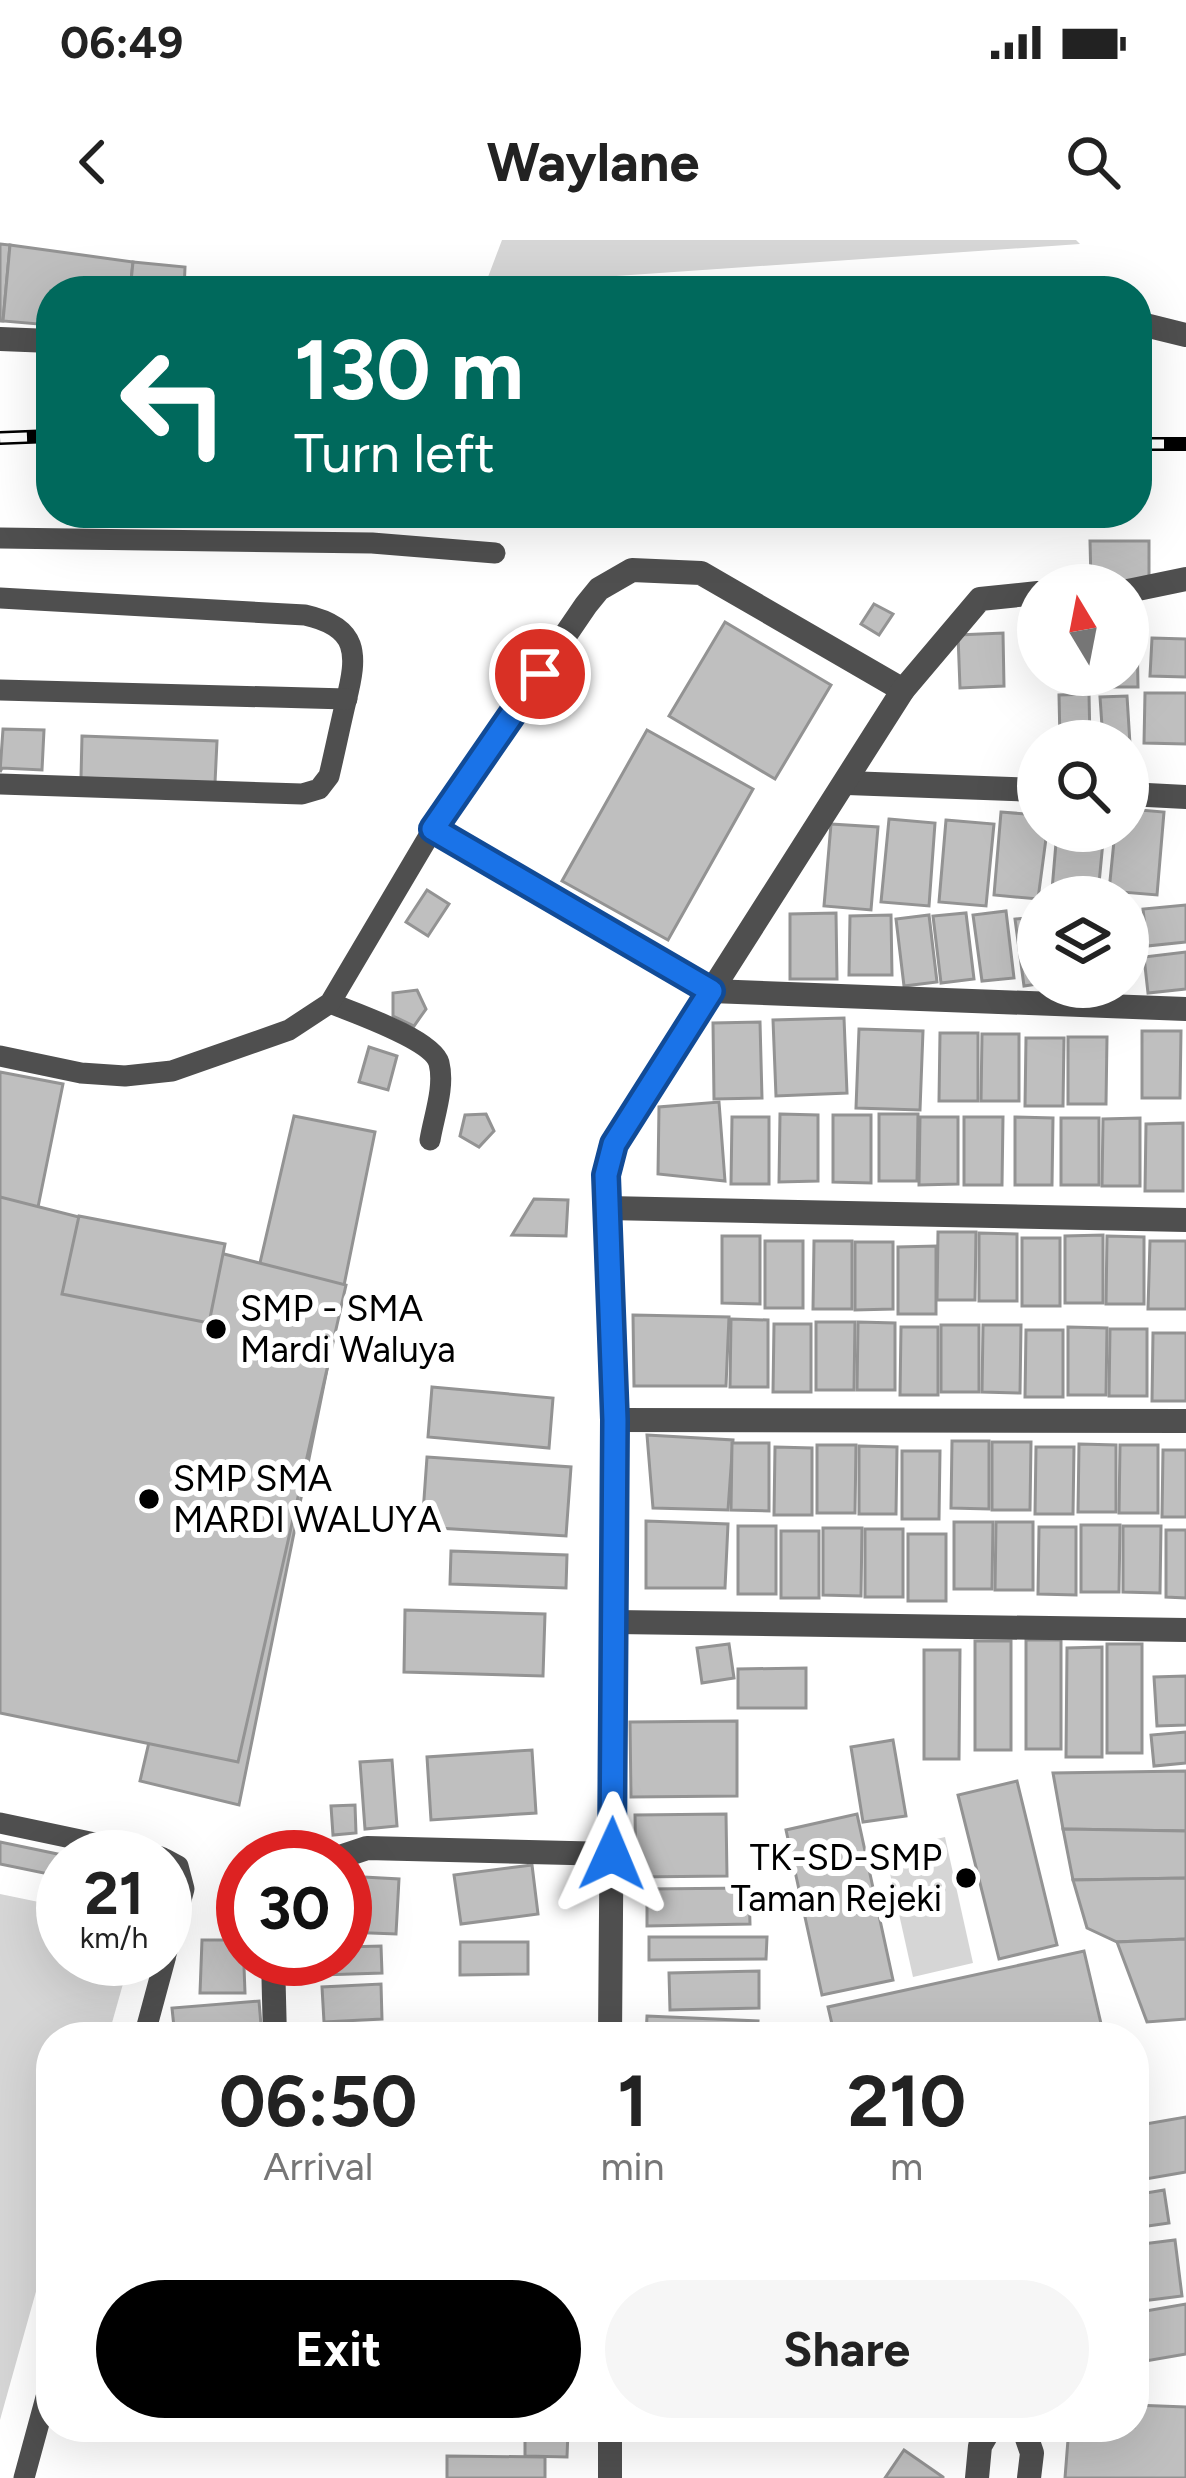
<!DOCTYPE html>
<html lang="en">
<head>
<meta charset="utf-8">
<style>
  body { margin:0; font-family:Figtree,sans-serif; background:#f6f6f6; color:#222; height:100vh; display:flex; flex-direction:column; font-size:45px; white-space:nowrap }
  * { box-sizing:border-box; margin:0 }
  p { font-size:39px; color:#767676 }
  .icon { flex:none; width:66px; height:66px; fill:none; stroke:currentColor; stroke-width:2; stroke-linecap:round; stroke-linejoin:round }
  .map { position:relative; flex:1; overflow:hidden }
  .sheet { position:absolute; left:36px; top:1782px; width:1113px; height:420px; display:flex; flex-direction:column; background:#fff; border-radius:48px; box-shadow:0 12px 48px #0002 }
  .sheet>* { flex:none }
  .guide { position:absolute; left:36px; top:36px; width:1116px; height:252px; border-radius:48px; box-shadow:0 12px 48px #0002; background:#00695c; color:#fff; overflow:hidden }
  .needle { width:78px; rotate:350deg }
  .buttons { position:absolute; left:1017px; top:324px; display:grid; gap:24px }
  .buttons a { display:grid; place-items:center; width:132px; height:132px; border-radius:50%; background:#fff; box-shadow:0 12px 48px #0002; font-size:60px }
  .speed { position:absolute; left:36px; top:1590px; display:flex; gap:24px; font-size:60px; font-weight:700; text-align:center }
  .speed>* { display:grid; place-content:center; width:156px; height:156px; border-radius:50%; background:#fff; box-shadow:0 12px 48px #0002; line-height:1 }
  .speed small { font-size:30px; font-weight:400 }
  .speed .limit { border:18px solid #d22; background:#fff; color:#111 }
  .pin { position:absolute; display:grid; place-items:center; width:102px; height:102px; color:#fff; margin:-51px; border:6px solid #fff; border-radius:50%; box-shadow:0 3px 12px #0007 }
  .me { position:absolute; width:132px; margin:-66px; rotate:1deg; stroke-linejoin:round; filter:drop-shadow(0 0 9px #0008) }
  .turn { display:flex; align-items:center; gap:42px; height:252px; padding:0 60px; font-size:54px }
  .turn .icon { width:156px; height:156px; stroke-width:2.5 }
  .turn b { display:block; font-size:84px; line-height:102px }
  .eta { display:flex; justify-content:space-evenly; align-items:center; height:204px; text-align:center }
  .eta b { font-size:72px; font-weight:700; line-height:84px }
  .primary-button { display:flex; gap:24px; margin-top:auto; padding:24px 60px }
  .primary-button a { flex:1; height:138px; border-radius:72px; background:#000; color:#fff; font-size:48px; font-weight:700; line-height:138px; text-align:center }
  .primary-button a+a { background:#f6f6f6; color:#222 }
  .status { display:flex; justify-content:space-between; align-items:center; height:84px; padding:0 60px; background:#fff; direction:ltr }
  .status svg { height:33px; fill:currentColor }
  header { display:flex; justify-content:space-between; align-items:center; height:156px; padding:0 60px; background:#fff; font-size:54px; font-weight:700 }
  .map>svg:first-child { display:block }
</style>
</head>
<body>
<div class="status"><b>06:49</b><svg viewBox="0 0 49 12"><path d="M0 12V9h3v3zM5 12V6h3v6zM10 12V3h3v9zM15 12V0h3v12zM26 1h20v11H26zM47 4h2v5h-2z"/></svg></div>
<header><svg class="icon" aria-label="back" viewBox="0 0 24 24"><path d="M15 5l-7 7 7 7"/></svg>Waylane<svg class="icon" aria-label="search" viewBox="0 0 24 24"><circle cx="10" cy="10" r="6"/><path d="M15 15l6 6"/></svg></header>
<div class="map">
<svg width="1186" height="2238" viewBox="0 0 1186 2238">
  <rect width="100%" height="100%" fill="#fff"/>
  <g fill="#d6d6d6">
    <polygon points="502,0 1076,0 1080,4 485,45"/>
    <polygon points="945,1597 973,1723 913,1737 885,1611"/>
    <polygon points="0,1654 63,1667 63,1719 130,1719 108,1797 51,1797 51,1998 0,2180"/>
  </g>
  <g fill="#bfbfbf" stroke="#939393" stroke-width="3">
    <polygon points="0,4 10,5 3,81 0,81"/>
    <polygon points="10,5 133,22 130,51 51,51 51,70 41,70 38,84 3,81"/>
    <polygon points="133,22 185,27 184,51 130,51"/>
    <polygon points="1090,301 1149,301 1149,340 1091,341"/>
    <polygon points="874,364 893,374 879,395 861,384"/>
    <polygon points="725,382 831,445 775,539 669,476"/>
    <polygon points="1128,389 1137,389 1138,447 1111,447 1111,435 1128,435"/>
    <polygon points="1003,393 1004,446 960,448 958,395"/>
    <polygon points="1152,398 1186,399 1186,437 1150,436"/>
    <polygon points="1145,453 1186,453 1186,504 1144,503"/>
    <polygon points="1089,454 1090,501 1060,501 1059,455"/>
    <polygon points="1127,456 1130,504 1128,501 1103,501 1100,457"/>
    <polygon points="3,489 44,490 42,530 2,528 0,532"/>
    <polygon points="647,490 753,549 668,700 562,641"/>
    <polygon points="82,496 217,501 215,543 81,538"/>
    <polygon points="1128,569 1164,572 1157,655 1109,651 1115,591 1128,591"/>
    <polygon points="1001,572 1038,575 1038,591 1047,591 1038,659 994,655"/>
    <polygon points="889,579 935,583 929,666 881,662"/>
    <polygon points="946,580 994,584 986,666 939,662"/>
    <polygon points="831,584 878,587 871,670 824,666"/>
    <polygon points="1057,591 1104,591 1098,654 1052,650"/>
    <polygon points="427,650 449,664 428,696 406,682"/>
    <polygon points="1186,665 1186,702 1147,706 1143,669"/>
    <polygon points="1006,671 1014,738 982,741 973,675"/>
    <polygon points="836,673 837,739 790,739 790,674"/>
    <polygon points="966,673 974,739 941,743 933,676"/>
    <polygon points="891,675 892,735 849,735 850,676"/>
    <polygon points="929,675 937,742 904,746 896,679"/>
    <polygon points="1038,677 1038,744 1024,746 1015,679"/>
    <polygon points="1186,712 1186,749 1148,753 1144,717"/>
    <polygon points="417,750 426,769 414,786 393,776 393,753"/>
    <polygon points="844,778 847,853 776,856 773,780"/>
    <polygon points="760,782 762,858 714,859 713,783"/>
    <polygon points="859,789 923,791 920,870 856,868"/>
    <polygon points="1142,791 1181,791 1180,858 1142,858"/>
    <polygon points="940,793 978,793 978,861 939,861"/>
    <polygon points="982,794 1019,794 1019,861 981,861"/>
    <polygon points="1068,797 1107,797 1106,864 1068,864"/>
    <polygon points="1026,798 1064,798 1063,866 1025,866"/>
    <polygon points="369,807 397,816 388,850 359,842"/>
    <polygon points="0,832 63,844 0,1154"/>
    <polygon points="719,862 725,941 658,934 659,867"/>
    <polygon points="486,874 494,891 479,907 460,896 465,875"/>
    <polygon points="780,874 818,875 818,941 779,942"/>
    <polygon points="879,874 918,874 917,941 879,941"/>
    <polygon points="833,875 871,875 871,943 833,942"/>
    <polygon points="294,876 375,892 239,1565 140,1541"/>
    <polygon points="732,877 769,877 769,944 731,944"/>
    <polygon points="920,877 958,877 958,944 919,945"/>
    <polygon points="964,877 1003,877 1002,945 964,945"/>
    <polygon points="1015,877 1053,878 1052,945 1015,945"/>
    <rect x="1061" y="878" width="38" height="67"/>
    <polygon points="1140,878 1140,946 1102,946 1103,879"/>
    <polygon points="1183,883 1183,951 1145,951 1146,884"/>
    <polygon points="0,957 346,1045 238,1522 0,1473"/>
    <polygon points="534,959 568,960 566,996 512,995"/>
    <polygon points="79,976 225,1004 209,1083 62,1054"/>
    <polygon points="938,992 976,992 975,1060 937,1060"/>
    <polygon points="979,993 1017,994 1017,1061 979,1061"/>
    <polygon points="1103,995 1103,1063 1065,1063 1065,996"/>
    <polygon points="722,996 760,996 760,1064 722,1063"/>
    <polygon points="1107,996 1144,997 1144,1064 1106,1064"/>
    <rect x="1022" y="998" width="38" height="68"/>
    <rect x="765" y="1001" width="38" height="67"/>
    <polygon points="814,1001 852,1001 852,1069 813,1069"/>
    <polygon points="1150,1001 1186,1001 1186,1069 1148,1069"/>
    <polygon points="855,1002 893,1002 893,1069 855,1070"/>
    <polygon points="936,1006 936,1074 898,1074 898,1007"/>
    <polygon points="633,1075 729,1077 726,1146 634,1146"/>
    <polygon points="731,1079 768,1080 768,1147 730,1147"/>
    <polygon points="816,1082 855,1082 854,1150 816,1150"/>
    <polygon points="858,1082 895,1083 895,1150 857,1150"/>
    <polygon points="774,1084 811,1084 811,1152 773,1152"/>
    <rect x="941" y="1085" width="38" height="67"/>
    <polygon points="983,1085 1021,1085 1020,1153 982,1152"/>
    <polygon points="901,1087 938,1087 938,1155 900,1155"/>
    <polygon points="1068,1087 1107,1088 1106,1155 1068,1155"/>
    <polygon points="1110,1089 1147,1089 1147,1156 1109,1156"/>
    <polygon points="1026,1090 1063,1090 1063,1157 1025,1157"/>
    <polygon points="1153,1093 1186,1093 1186,1161 1152,1161"/>
    <polygon points="432,1147 553,1158 549,1208 428,1197"/>
    <polygon points="647,1195 733,1200 728,1270 653,1268"/>
    <polygon points="952,1201 989,1201 989,1269 951,1268"/>
    <polygon points="992,1202 1031,1202 1030,1270 992,1270"/>
    <polygon points="732,1203 769,1203 769,1271 731,1270"/>
    <polygon points="1079,1204 1116,1205 1116,1272 1078,1272"/>
    <polygon points="817,1205 856,1205 855,1273 817,1273"/>
    <polygon points="1120,1205 1158,1205 1158,1273 1119,1273"/>
    <polygon points="859,1206 897,1207 896,1274 859,1274"/>
    <polygon points="775,1207 812,1208 812,1275 774,1275"/>
    <polygon points="1036,1207 1074,1207 1073,1274 1035,1274"/>
    <polygon points="1163,1210 1186,1210 1186,1277 1162,1277"/>
    <polygon points="902,1211 940,1211 939,1279 902,1279"/>
    <polygon points="427,1217 571,1227 566,1296 422,1287"/>
    <polygon points="646,1281 728,1284 725,1348 646,1348"/>
    <polygon points="954,1282 993,1282 992,1349 954,1349"/>
    <polygon points="996,1282 1033,1282 1033,1350 995,1350"/>
    <polygon points="1081,1285 1120,1285 1119,1352 1081,1352"/>
    <rect x="738" y="1286" width="38" height="68"/>
    <polygon points="1123,1286 1161,1286 1160,1353 1123,1352"/>
    <polygon points="1039,1287 1076,1287 1076,1355 1038,1354"/>
    <polygon points="823,1288 862,1288 861,1356 823,1355"/>
    <rect x="865" y="1289" width="38" height="68"/>
    <polygon points="1166,1290 1186,1290 1186,1358 1166,1357"/>
    <rect x="781" y="1291" width="38" height="67"/>
    <rect x="908" y="1294" width="38" height="67"/>
    <polygon points="451,1311 567,1315 566,1348 450,1344"/>
    <polygon points="405,1370 545,1374 543,1436 404,1432"/>
    <rect x="1026" y="1400" width="35" height="109"/>
    <rect x="975" y="1401" width="36" height="109"/>
    <polygon points="729,1404 734,1438 702,1443 697,1408"/>
    <rect x="1107" y="1404" width="35" height="109"/>
    <polygon points="1102,1407 1102,1517 1066,1517 1067,1408"/>
    <polygon points="924,1410 960,1410 959,1519 924,1519"/>
    <polygon points="806,1428 806,1468 738,1468 738,1429"/>
    <polygon points="1186,1436 1186,1485 1157,1486 1154,1437"/>
    <polygon points="737,1481 737,1556 631,1557 630,1482"/>
    <polygon points="1186,1492 1186,1523 1154,1526 1151,1495"/>
    <polygon points="893,1500 906,1576 863,1582 851,1507"/>
    <polygon points="532,1510 536,1573 431,1580 427,1517"/>
    <polygon points="392,1520 397,1586 365,1589 360,1522"/>
    <polygon points="1186,1531 1186,1591 1063,1589 1053,1533"/>
    <polygon points="1017,1541 1057,1705 999,1719 958,1555"/>
    <polygon points="355,1565 356,1593 333,1595 331,1566"/>
    <polygon points="726,1574 727,1636 636,1637 635,1575"/>
    <polygon points="857,1574 893,1740 822,1755 786,1590"/>
    <polygon points="1063,1589 1186,1591 1186,1638 1073,1640"/>
    <polygon points="0,1602 72,1617 63,1617 63,1637 0,1624"/>
    <polygon points="532,1625 538,1674 461,1684 454,1635"/>
    <polygon points="345,1636 399,1639 396,1694 345,1692"/>
    <polygon points="1186,1638 1186,1699 1117,1702 1087,1688 1073,1640"/>
    <polygon points="749,1648 750,1684 647,1686 647,1649"/>
    <polygon points="649,1697 767,1697 766,1719 649,1720"/>
    <polygon points="1186,1699 1186,1779 1147,1782 1117,1702"/>
    <polygon points="202,1700 243,1700 245,1753 200,1753"/>
    <polygon points="460,1702 528,1702 528,1734 460,1735"/>
    <polygon points="381,1706 382,1733 321,1735 321,1719 345,1719 345,1707"/>
    <polygon points="1084,1711 1103,1792 1079,1797 835,1797 828,1767"/>
    <polygon points="759,1731 759,1768 670,1770 669,1733"/>
    <polygon points="381,1744 382,1779 324,1782 322,1747"/>
    <polygon points="259,1761 262,1797 175,1797 172,1768"/>
    <polygon points="647,1776 758,1781 757,1797 646,1797"/>
    <polygon points="1186,1877 1186,1932 1134,1941 1134,1886"/>
    <polygon points="1164,1950 1169,1983 1134,1988 1134,1955"/>
    <polygon points="1175,2000 1182,2056 1134,2062 1134,2005"/>
    <polygon points="1186,2064 1186,2114 1134,2123 1134,2073"/>
    <polygon points="1134,2165 1186,2167 1186,2238 1065,2238 1069,2187 1134,2187"/>
    <polygon points="525,2190 568,2191 567,2217 525,2216"/>
    <polygon points="904,2210 943,2237 943,2238 885,2238"/>
    <polygon points="447,2216 545,2217 545,2238 447,2238"/>
  </g>
  <g fill="none" stroke-linecap="round" stroke-linejoin="round">
    <g stroke="#4f4f4f" stroke-width="21">
      <polyline points="0,298 372,303 495,313"/>
      <path d="M 0,358 L 305,375 C 359,387 358,414 346,461 C 340,486 335,511 329,536 L 319,549 L 302,554 L 0,544"/>
      <polyline points="0,450 347,459"/>
      <path d="M 330,763 C 354,773 432,799 439,823 C 445,847 434,876 430,900"/>
      <polyline points="0,816 81,833 125,836 172,831 289,790 330,763 433,589"/>
      <polyline points="0,1583 161,1617"/>
      <polyline points="165,1619 178,1626 184,1649 165,1718"/>
      <polyline points="144,1797 165,1719"/>
      <polyline points="24,2238 51,2139"/>
    </g>
    <g stroke="#4f4f4f" stroke-width="24">
      <polyline points="1137,83 1186,95"/>
      <polyline points="0,99 51,101"/>
      <polyline points="1128,351 1186,339"/>
      <polyline points="903,450 701,333 632,330 599,349 586,365 433,589 711,751 1186,769"/>
      <polyline points="847,543 1038,550"/>
      <polyline points="1128,554 1186,557"/>
      <polyline points="607,968 1186,980"/>
      <polyline points="615,1180 1186,1181"/>
      <polyline points="615,1382 1186,1390"/>
      <polyline points="340,1617 367,1608 612,1614"/>
      <polyline points="273,1719 275,1797"/>
      <polyline points="610,1797 615,1180 606,935 614,904 903,450 980,359 1038,353"/>
      <polyline points="610,2187 610,2238"/>
      <polyline points="1023,2187 1032,2213 1029,2238"/>
      <polyline points="977,2238 980,2206 991,2187"/>
    </g>
    <g stroke="#000" stroke-width="14">
      <g id="rail">
        <polyline points="0,198 51,196"/>
        <polyline points="1137,204 1186,204"/>
      </g>
    </g>
    <use href="#rail" stroke="#fff" stroke-width="9" stroke-dasharray="27" stroke-linecap="butt"/>
  </g>
  <g fill="none" stroke-linecap="round" stroke-linejoin="round">
    <g stroke="#114b97" stroke-width="30">
      <polyline id="route" points="540,434 433,589 711,751 614,904 606,935 615,1180 612,1614"/>
    </g>
    <use href="#route" stroke="#1a73e8" stroke-width="21"/>
  </g>
  <g fill="#000" stroke="#fff" stroke-width="4.5">
    <circle cx="216" cy="1089" r="12"/>
    <circle cx="149" cy="1259" r="12"/>
    <circle cx="966" cy="1638" r="12"/>
  </g>
  <g text-anchor="middle" stroke-width="12" stroke-linejoin="round" paint-order="stroke">
    <g font-size="36" fill="#000" stroke="#fff" text-anchor="start">
      <text x="240" y="1081">SMP - SMA<tspan x="240" dy="41">Mardi Waluya</tspan></text>
      <text x="173" y="1251">SMP SMA<tspan x="173" dy="41">MARDI WALUYA</tspan></text>
      <text x="942" y="1630" text-anchor="end">TK-SD-SMP<tspan x="942" dy="41">Taman Rejeki</tspan></text>
    </g>
  </g>
</svg>
<div class="buttons">
<a><svg class="needle" viewBox="-14 -14 28 28"><path d="M0-13l5 13h-10z" fill="#e53935"/><path d="M0 13l5-13h-10z" fill="#767676"/></svg></a>
<a><svg class="icon" aria-label="search" viewBox="0 0 24 24"><circle cx="10" cy="10" r="6"/><path d="M15 15l6 6"/></svg></a>
<a><svg class="icon" aria-label="layers" viewBox="0 0 24 24"><path d="M12 4l9 5-9 5-9-5zM3 14l9 5 9-5"/></svg></a>
</div>
<div class="speed"><div>21<small>km/h</small></div><div class="limit">30</div></div>
<div class="pin" style="left:540px;top:434px;background:#d93025"><svg class="icon" aria-label="arrive" viewBox="0 0 24 24"><path d="M6 21V4h12l-3 4 3 4H6"/></svg></div>
<svg class="me" style="left:612px;top:1614px" viewBox="-20 -20 40 40"><path d="M0-17L14 15 0 8-14 15z" fill="#1a73e8" stroke="#fff" stroke-width="4"/></svg>
<div class="guide">
<div class="turn"><svg class="icon" aria-label="left" viewBox="0 0 24 24"><path d="M17 20v-9H6M10 6l-5 5 5 5"/></svg><div><b>130 m</b>Turn left</div></div>
</div>
<section class="sheet">
<div class="eta">
<div><b>06:50</b><p>Arrival</p></div>
<div><b>1</b><p>min</p></div>
<div><b>210</b><p>m</p></div>
</div>
<div class="primary-button"><a>Exit</a><a>Share</a></div>
</section>
</div>
</body>
</html>
